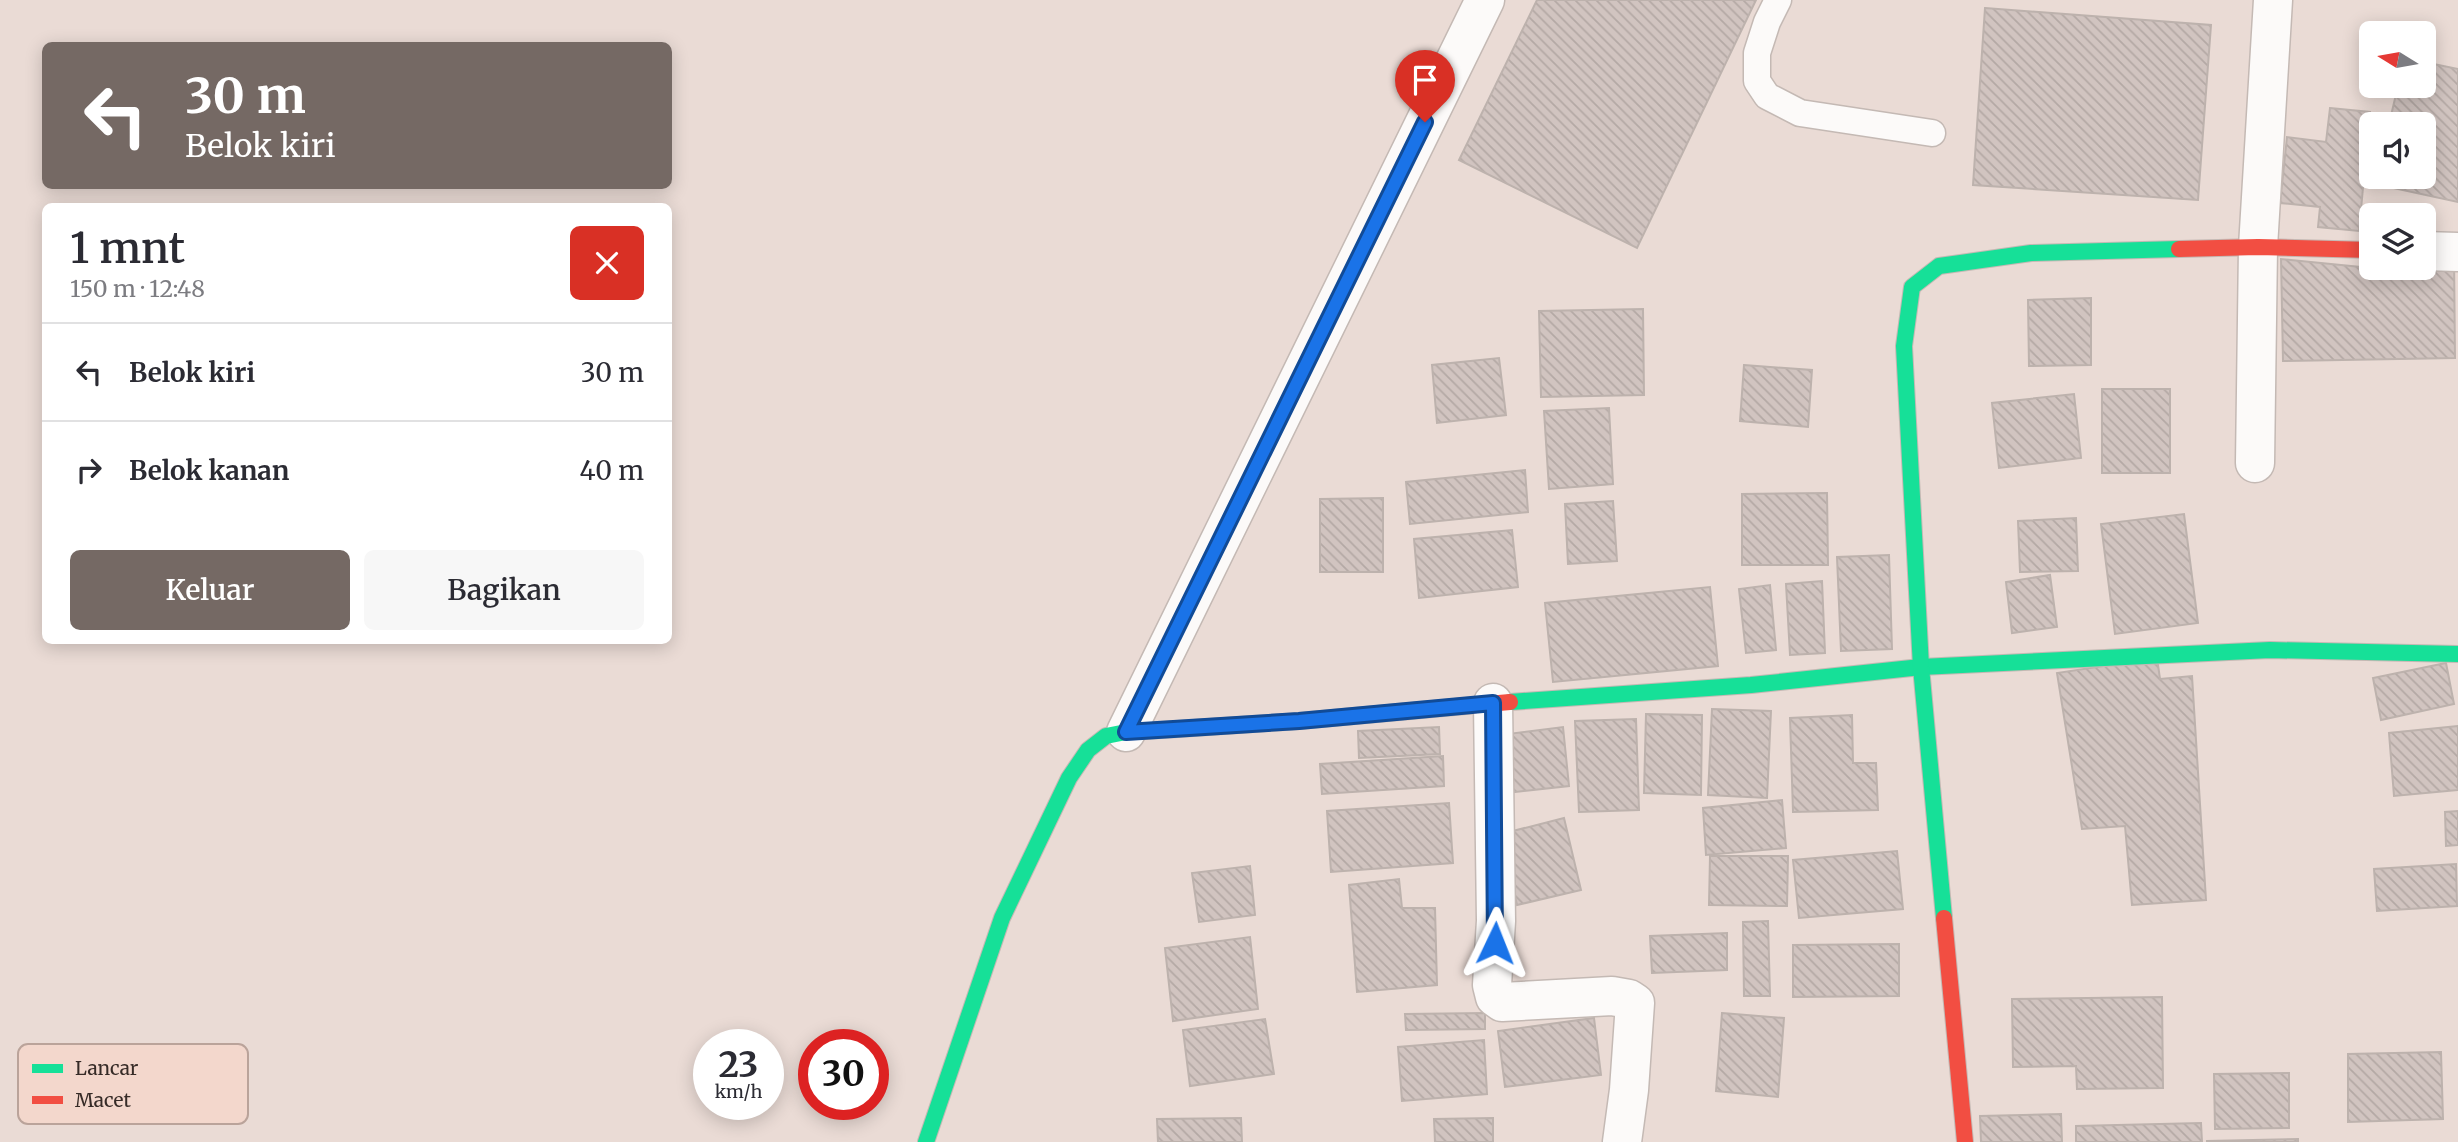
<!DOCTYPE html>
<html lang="id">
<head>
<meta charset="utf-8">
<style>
  body { margin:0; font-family:Merriweather,serif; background:#f7f7f7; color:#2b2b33; height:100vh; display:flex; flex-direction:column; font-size:26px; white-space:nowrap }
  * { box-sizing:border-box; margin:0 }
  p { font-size:23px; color:#7c7c81 }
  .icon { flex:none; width:38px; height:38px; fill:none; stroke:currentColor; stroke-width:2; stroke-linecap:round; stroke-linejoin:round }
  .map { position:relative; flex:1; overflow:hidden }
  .side { position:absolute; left:42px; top:203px; width:630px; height:441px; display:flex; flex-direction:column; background:#fff; border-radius:10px; box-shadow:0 4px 18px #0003 }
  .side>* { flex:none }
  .top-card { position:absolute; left:42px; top:42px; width:630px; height:147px; border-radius:10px; box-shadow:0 4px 18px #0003; background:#756964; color:#fff; overflow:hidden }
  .needle { width:46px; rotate:281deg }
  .fabs { position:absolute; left:2359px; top:21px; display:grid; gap:14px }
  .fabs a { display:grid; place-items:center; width:77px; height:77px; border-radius:10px; background:#fff; box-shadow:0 4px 18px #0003; font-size:35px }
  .speed { position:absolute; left:693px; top:1029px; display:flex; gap:14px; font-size:35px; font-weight:700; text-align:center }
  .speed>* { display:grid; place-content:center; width:91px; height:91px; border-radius:50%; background:#fff; box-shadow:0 4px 18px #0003; line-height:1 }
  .speed small { font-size:18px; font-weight:400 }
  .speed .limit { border:10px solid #d22; background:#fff; color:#111 }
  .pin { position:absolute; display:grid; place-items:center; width:60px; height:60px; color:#fff; margin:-72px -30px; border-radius:50% 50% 50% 0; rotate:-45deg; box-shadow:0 0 7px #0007 }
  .pin .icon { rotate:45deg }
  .me { position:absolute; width:77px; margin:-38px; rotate:2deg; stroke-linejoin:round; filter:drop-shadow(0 0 5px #0008) }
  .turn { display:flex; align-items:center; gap:24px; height:147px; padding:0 28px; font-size:32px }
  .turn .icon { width:91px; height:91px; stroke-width:2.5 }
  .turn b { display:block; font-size:49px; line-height:60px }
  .round { display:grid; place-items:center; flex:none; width:74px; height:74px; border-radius:10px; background:#f7f7f7 }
  .head { display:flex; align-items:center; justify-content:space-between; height:119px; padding:0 28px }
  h1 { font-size:42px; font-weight:600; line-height:52px }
  .action { display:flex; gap:14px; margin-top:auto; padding:14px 28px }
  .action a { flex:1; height:80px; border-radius:10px; background:#756964; color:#fff; font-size:28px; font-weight:600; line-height:80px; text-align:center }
  .action a+a { background:#f7f7f7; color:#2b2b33 }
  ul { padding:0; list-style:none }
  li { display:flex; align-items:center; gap:21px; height:98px; padding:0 28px; border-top:2px solid #e1e1e2 }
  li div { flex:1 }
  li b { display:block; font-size:26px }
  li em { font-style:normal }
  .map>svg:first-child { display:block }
</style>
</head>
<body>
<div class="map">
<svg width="2458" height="1142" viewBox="0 0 2458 1142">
  <defs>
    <pattern id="building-back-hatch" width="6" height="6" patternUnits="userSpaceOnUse" patternTransform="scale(1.75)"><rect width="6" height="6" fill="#d1c4c0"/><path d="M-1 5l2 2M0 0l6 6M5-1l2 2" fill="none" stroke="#b4a9a5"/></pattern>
  </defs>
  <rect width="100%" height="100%" fill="#eadbd5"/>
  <g fill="url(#building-back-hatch)" stroke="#bdb2ad" stroke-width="2">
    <polygon points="1537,0 1756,0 1637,248 1459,160"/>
    <polygon points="1985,8 2211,25 2198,200 1973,185"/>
    <polygon points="2424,62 2458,69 2458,202 2375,184 2377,177 2424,177 2424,124 2389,124 2398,86 2424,86"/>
    <polygon points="2330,108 2370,112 2359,231 2318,227 2320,207 2280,203 2287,137 2326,142"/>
    <polygon points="2454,256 2455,358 2283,361 2281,259 2371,268 2424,268"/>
    <polygon points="2091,298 2091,365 2029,366 2028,300"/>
    <polygon points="1643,309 1644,395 1541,397 1539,311"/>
    <polygon points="1499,358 1506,415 1437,423 1432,365"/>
    <polygon points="1744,365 1812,370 1808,427 1740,421"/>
    <rect x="2102" y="389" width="68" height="84"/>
    <polygon points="2074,394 2081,458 1999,468 1992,403"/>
    <polygon points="1609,408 1613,484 1549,489 1544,411"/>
    <polygon points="1525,470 1528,512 1410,524 1406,482"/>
    <polygon points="1827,493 1828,565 1742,565 1742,494"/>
    <polygon points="1383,498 1383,572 1320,572 1320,499"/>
    <polygon points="1613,501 1617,561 1568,564 1565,504"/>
    <polygon points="2184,514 2198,623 2115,634 2101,524"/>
    <polygon points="2076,518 2078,571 2020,572 2018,521"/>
    <polygon points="1512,530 1518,587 1419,598 1414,539"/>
    <polygon points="1889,555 1892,649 1841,651 1837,557"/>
    <polygon points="2050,575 2057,627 2012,633 2006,582"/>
    <polygon points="1822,581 1825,653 1790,655 1786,584"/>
    <polygon points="1770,585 1776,650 1746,653 1739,589"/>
    <polygon points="1710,587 1718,666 1553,682 1545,603"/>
    <polygon points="2157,658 2160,679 2192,676 2206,900 2132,905 2125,826 2082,829 2057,673"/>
    <polygon points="2446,663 2454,704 2381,720 2373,678"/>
    <polygon points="1712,709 1771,711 1767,798 1708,795"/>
    <polygon points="1646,714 1702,715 1701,795 1644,793"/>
    <polygon points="1852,715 1853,763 1876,763 1878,810 1793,812 1790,718"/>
    <polygon points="1636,719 1639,810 1579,812 1575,721"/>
    <polygon points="2458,726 2458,790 2394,796 2389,733"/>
    <polygon points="1439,727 1440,754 1359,758 1358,731"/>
    <polygon points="1563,727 1569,786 1507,793 1500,735"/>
    <polygon points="1443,756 1444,786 1322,794 1320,764"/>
    <polygon points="1782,800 1786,848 1706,855 1703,808"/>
    <polygon points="1449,803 1453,863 1331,872 1327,811"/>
    <polygon points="2458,811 2458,845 2446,846 2445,812"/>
    <polygon points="1564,818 1581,890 1517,905 1501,834"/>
    <polygon points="1897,851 1903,909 1799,918 1793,860"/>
    <polygon points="1710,856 1788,856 1787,906 1709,905"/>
    <polygon points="2456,864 2457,906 2377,911 2374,869"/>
    <polygon points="1250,866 1255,915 1199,922 1192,873"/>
    <polygon points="1399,879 1402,908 1435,908 1437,985 1357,992 1349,885"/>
    <polygon points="1768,921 1770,996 1744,996 1743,922"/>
    <polygon points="1727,933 1727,970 1652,973 1650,936"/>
    <polygon points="1250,937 1258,1009 1173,1021 1165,948"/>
    <polygon points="1899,944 1899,996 1793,997 1793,945"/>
    <polygon points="2162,997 2163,1088 2077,1089 2076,1066 2013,1067 2012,999"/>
    <polygon points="1485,1013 1485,1029 1406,1030 1405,1014"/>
    <polygon points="1722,1013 1784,1018 1778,1097 1716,1091"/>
    <polygon points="1594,1018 1601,1075 1505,1087 1498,1031"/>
    <polygon points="1265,1019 1274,1074 1190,1086 1183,1030"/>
    <polygon points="1484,1040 1487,1094 1402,1101 1398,1047"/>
    <polygon points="2441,1052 2443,1119 2348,1122 2348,1054"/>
    <polygon points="2289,1073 2289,1128 2215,1129 2214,1074"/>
    <polygon points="2061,1114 2062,1142 1981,1142 1980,1116"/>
    <polygon points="1241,1118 1242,1142 1158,1142 1157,1119"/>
    <polygon points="1493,1118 1493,1142 1435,1142 1434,1119"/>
    <polygon points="2201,1123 2202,1142 2076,1142 2076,1126"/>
    <polygon points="2298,1139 2298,1142 2207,1142 2207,1141"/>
  </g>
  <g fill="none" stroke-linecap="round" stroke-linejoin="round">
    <g stroke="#c4b9b4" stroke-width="29">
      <polyline id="lane" points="1778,0 1767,22 1757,53 1757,81 1767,96 1800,113 1932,133"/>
    </g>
    <g stroke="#c4b9b4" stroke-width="41">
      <g id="street">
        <polyline points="2424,251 2458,252"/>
        <polyline points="2255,463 2258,247 2273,0"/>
        <polyline points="1493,703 1496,921 1492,985 1495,997 1502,1002 1612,996 1629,999 1635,1003 1629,1090 1622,1142"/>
        <polyline points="1126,732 1485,0"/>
      </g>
    </g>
    <g stroke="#c4b9b4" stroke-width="18">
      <g id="fast">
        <polyline points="1510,702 1751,685 1921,667 2270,650 2458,654"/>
        <polyline points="1944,918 1921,667 1904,346 1912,287 1939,266 2031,253 2179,249"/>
        <polyline points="926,1142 1002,918 1069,778 1088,750 1106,736 1126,732 1178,729"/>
      </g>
    </g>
    <g stroke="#c4b9b4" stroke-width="18">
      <g id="jam">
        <polyline points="2179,249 2258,247 2371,250"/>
        <polyline points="1178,729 1299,721 1510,702"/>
        <polyline points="1944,918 1965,1142"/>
      </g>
    </g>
    <use href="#lane" stroke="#fcfaf9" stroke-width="26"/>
    <use href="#street" stroke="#fcfaf9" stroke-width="38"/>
    <use href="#fast" stroke="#16e098" stroke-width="16"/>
    <use href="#jam" stroke="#f24e42" stroke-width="16"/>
  </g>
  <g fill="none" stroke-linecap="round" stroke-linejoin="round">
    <g stroke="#114b97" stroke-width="18">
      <polyline id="route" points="1425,122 1126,732 1299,721 1493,703 1495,943"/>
    </g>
    <use href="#route" stroke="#1a73e8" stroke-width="12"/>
  </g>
  <rect x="18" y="1044" width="230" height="80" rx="10" fill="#f3d7cc" stroke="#baa39a" stroke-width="2"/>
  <rect x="32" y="1064" width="31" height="9" fill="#16e098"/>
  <rect x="32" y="1096" width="31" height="8" fill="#f24e42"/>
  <g font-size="19" fill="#362b27">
    <text x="75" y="1075">Lancar</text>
    <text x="75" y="1107">Macet</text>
  </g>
</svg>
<div class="fabs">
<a><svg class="needle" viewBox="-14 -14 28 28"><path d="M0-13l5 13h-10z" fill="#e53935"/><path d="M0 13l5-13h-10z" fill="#7c7c81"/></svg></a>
<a><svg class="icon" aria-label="sound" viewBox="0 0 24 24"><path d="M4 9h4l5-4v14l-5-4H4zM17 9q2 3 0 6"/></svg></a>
<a><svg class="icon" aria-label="layers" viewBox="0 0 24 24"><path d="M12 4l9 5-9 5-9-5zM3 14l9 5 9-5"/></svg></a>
</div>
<div class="speed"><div>23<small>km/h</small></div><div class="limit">30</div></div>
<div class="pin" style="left:1425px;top:122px;background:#d93025"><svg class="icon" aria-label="arrive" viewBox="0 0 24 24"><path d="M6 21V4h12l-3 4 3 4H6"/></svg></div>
<svg class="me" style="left:1495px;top:943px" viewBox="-20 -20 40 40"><path d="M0-17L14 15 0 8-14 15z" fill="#1a73e8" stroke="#fff" stroke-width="4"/></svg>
<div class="top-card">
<div class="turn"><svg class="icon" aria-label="left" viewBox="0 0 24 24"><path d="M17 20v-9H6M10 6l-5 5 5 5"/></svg><div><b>30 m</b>Belok kiri</div></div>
</div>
<section class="side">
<div class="head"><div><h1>1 mnt</h1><p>150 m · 12:48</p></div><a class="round" style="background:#d93025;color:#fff"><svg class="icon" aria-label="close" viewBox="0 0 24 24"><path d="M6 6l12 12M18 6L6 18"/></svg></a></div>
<ul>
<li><svg class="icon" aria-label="left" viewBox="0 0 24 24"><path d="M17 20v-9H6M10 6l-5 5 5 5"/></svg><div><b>Belok kiri</b></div><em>30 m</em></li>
<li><svg class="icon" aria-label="right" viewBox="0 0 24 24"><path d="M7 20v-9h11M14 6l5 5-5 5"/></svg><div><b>Belok kanan</b></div><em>40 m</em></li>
</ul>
<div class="action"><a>Keluar</a><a>Bagikan</a></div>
</section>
</div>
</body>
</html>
